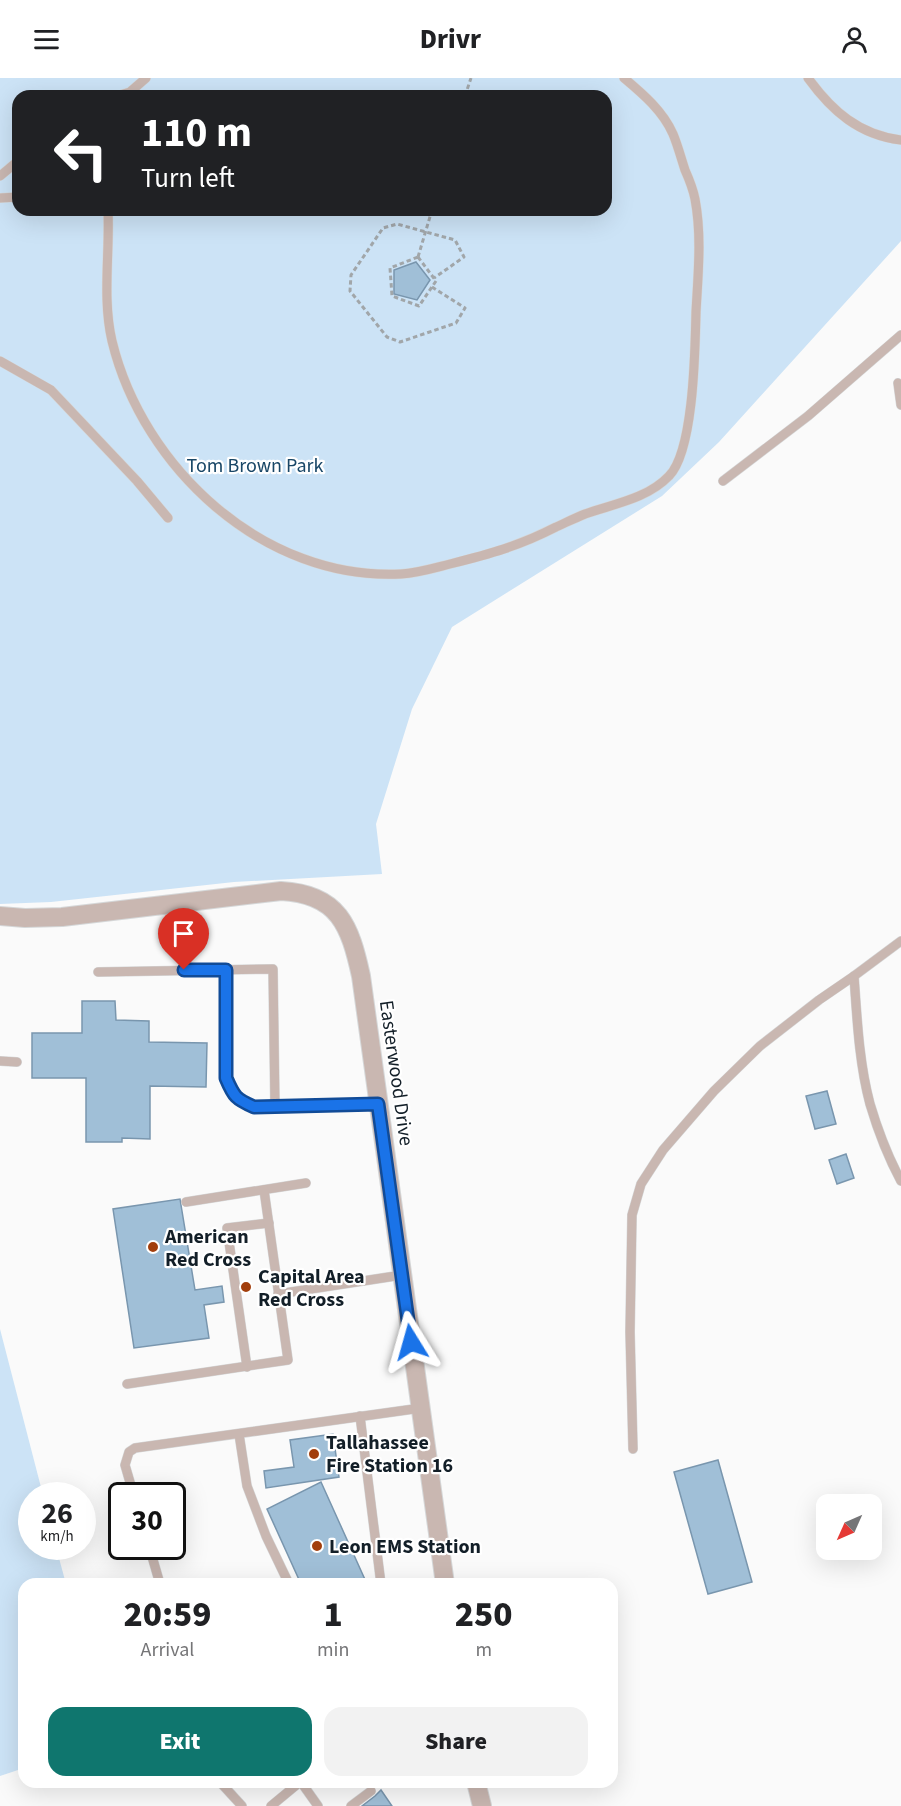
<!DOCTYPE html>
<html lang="en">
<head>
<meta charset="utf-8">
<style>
  body { margin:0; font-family:"Source Sans 3",sans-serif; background:#f2f2f2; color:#202124; height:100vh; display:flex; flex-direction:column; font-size:22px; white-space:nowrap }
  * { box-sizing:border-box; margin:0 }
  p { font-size:20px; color:#757577 }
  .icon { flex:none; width:33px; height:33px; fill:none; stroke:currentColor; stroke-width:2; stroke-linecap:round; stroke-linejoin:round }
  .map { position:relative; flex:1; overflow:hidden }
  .details { position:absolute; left:18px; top:1500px; width:600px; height:210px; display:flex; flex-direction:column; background:#fff; border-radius:18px; box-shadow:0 6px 24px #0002 }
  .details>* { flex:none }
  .top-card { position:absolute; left:12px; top:12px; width:600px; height:126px; border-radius:18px; box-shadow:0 6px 24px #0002; background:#202124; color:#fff; overflow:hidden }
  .needle { width:39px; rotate:225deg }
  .buttons { position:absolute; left:816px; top:1416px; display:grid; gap:12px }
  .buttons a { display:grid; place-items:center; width:66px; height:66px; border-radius:12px; background:#fff; box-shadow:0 6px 24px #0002; font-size:30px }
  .speed { position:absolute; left:18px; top:1404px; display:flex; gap:12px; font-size:30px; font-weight:700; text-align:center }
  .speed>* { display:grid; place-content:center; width:78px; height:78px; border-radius:50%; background:#fff; box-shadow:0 6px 24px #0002; line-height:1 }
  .speed small { font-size:15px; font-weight:400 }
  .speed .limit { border:3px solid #111; border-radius:9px; background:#fff; color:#111 }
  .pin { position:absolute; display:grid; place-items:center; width:51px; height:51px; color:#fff; margin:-62px -26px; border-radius:50% 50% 50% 0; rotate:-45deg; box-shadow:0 0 6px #0007 }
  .pin .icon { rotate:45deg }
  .me { position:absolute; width:66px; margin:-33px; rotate:352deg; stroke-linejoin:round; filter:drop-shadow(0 0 4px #0008) }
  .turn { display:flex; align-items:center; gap:21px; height:126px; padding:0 30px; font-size:27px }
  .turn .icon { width:78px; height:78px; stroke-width:2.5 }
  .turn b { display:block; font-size:42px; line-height:51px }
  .eta { display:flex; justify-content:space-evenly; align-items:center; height:102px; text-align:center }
  .eta b { font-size:36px; font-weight:800; line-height:42px }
  .primary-button { display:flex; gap:12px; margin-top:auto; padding:12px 30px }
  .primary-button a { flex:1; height:69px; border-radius:18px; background:#0f766e; color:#fff; font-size:24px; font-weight:800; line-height:69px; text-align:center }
  .primary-button a+a { background:#f2f2f2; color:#202124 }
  header { display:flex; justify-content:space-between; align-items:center; height:78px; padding:0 30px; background:#fff; font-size:27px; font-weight:800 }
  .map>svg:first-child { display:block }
</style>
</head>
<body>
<header><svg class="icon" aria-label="menu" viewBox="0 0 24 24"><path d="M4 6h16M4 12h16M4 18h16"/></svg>Drivr<svg class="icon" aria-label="person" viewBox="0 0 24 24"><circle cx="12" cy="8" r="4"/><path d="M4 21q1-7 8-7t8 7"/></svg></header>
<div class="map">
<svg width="901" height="1728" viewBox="0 0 901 1728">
  <rect width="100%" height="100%" fill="#fafafa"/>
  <g fill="#cce3f6" fill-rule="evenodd">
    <path d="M 0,0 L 901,0 L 901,163 L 719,364 L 662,418 L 452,549 L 412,631 L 376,746 L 382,796 L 234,804 L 51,824 L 0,826 ZM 18,18 L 606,18 L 606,132 L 18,132 Z"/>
    <polygon points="0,1251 43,1417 32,1418 32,1468 56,1469 66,1506 24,1506 24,1690 0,1698"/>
  </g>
  <g fill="#a0bfd7" stroke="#7996ae" stroke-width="1.5">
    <polygon points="416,184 430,202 417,222 394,216 394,192"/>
    <polygon points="82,923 115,923 116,942 149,943 149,964 207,965 206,1009 150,1008 150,1061 122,1060 122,1064 86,1064 86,1000 32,1000 32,955 82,955"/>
    <polygon points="827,1013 836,1046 815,1051 806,1018"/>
    <polygon points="846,1076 854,1100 837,1106 829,1082"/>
    <polygon points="180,1121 195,1212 222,1208 224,1224 204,1227 209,1260 134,1270 113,1131"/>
    <polygon points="333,1356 339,1399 266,1410 264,1393 294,1389 290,1362"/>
    <polygon points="718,1382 752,1504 708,1516 674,1394"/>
    <polygon points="321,1404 367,1506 301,1506 267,1431"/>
    <polygon points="381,1712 392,1728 362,1728 375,1718"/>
  </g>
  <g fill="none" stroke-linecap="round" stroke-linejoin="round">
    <g stroke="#d5d7d8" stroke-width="10">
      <g id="lane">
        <path d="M 808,0 C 832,33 859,57 901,62"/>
        <polyline points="117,18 130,14 146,0"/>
        <polyline points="0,98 18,83"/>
        <polyline points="0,120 18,119"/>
        <path d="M 108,132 C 110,175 102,220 112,263 C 143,391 265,503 401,496 C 418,495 434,490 450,486 C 490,476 519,468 556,449 C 565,445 575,440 585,436 C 613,426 647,421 669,398 C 694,373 695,271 696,234 C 698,197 702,158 695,121 C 693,111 689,101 685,92 C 681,80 678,68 673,56 C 663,33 643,16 624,0"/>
        <polyline points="0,283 51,312 137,403 168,440"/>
        <polyline points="898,305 901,327"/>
        <polyline points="723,403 808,338 901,257"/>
        <path d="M 227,892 L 226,1000 C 234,1019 236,1021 254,1029 L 378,1026"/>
        <polyline points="98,894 273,891 275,1029"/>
        <path d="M 854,898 C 857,940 859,985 870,1026 C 878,1053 888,1079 901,1103"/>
        <polyline points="0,983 17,984"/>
        <polyline points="186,1124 306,1105"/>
        <polyline points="278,1216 402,1197"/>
        <polyline points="247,1289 227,1150 269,1145"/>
        <polyline points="127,1306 288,1282 264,1112"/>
        <polyline points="360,1338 381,1506"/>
        <polyline points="239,1356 247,1408 266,1458 289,1506"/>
        <polyline points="633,1371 630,1254 632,1137 641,1106 663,1072 714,1013 760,968 819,922 854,898 901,863"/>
        <polyline points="134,1418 125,1387 129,1374 135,1370 421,1330"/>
        <polyline points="149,1468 160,1506"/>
        <polyline points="220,1704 242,1728"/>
        <polyline points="301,1704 318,1728"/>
        <polyline points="271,1728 300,1704"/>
        <polyline points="351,1728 371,1713"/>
      </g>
    </g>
    <g stroke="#d5d7d8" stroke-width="20">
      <g id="street">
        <path d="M 0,838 L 25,840 L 62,839 L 281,813 C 339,816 350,848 361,898 L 445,1506"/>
        <polyline points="476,1704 482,1728"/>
      </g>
    </g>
    <g stroke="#a1a6a9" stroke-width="3" stroke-dasharray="4.5 3" stroke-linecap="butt">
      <polyline points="465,18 471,0"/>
      <polygon points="418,179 436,203 419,228 392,218 390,190"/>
      <polyline points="418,179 432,132"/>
      <polyline points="432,209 465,230 456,245 400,264 387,259 350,213 351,197 383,150 397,146 455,162 464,179 434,200"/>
    </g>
    <use href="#lane" stroke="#c9b7b1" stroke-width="9"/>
    <use href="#street" stroke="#c9b7b1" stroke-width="18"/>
  </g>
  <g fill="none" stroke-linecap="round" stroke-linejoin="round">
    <g stroke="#114b97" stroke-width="15">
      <path id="route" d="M 184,892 L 226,892 L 226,1000 C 234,1019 236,1021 254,1029 L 378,1026 L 411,1264"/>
    </g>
    <use href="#route" stroke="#1a73e8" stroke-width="10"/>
  </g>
  <g fill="#a23e0c" stroke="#fff" stroke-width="2">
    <circle cx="153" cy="1169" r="6"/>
    <circle cx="246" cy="1209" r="6"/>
    <circle cx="314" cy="1376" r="6"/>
    <circle cx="317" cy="1468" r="6"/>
  </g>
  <g text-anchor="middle" stroke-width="4.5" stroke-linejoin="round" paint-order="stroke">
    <g font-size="20" fill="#194767" stroke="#fff">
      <text x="255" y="394">Tom Brown Park</text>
    </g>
    <g font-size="20" fill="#131f28" stroke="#fff">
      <text transform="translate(397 995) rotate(82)" y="7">Easterwood Drive</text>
    </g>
    <g font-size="20" font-weight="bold" fill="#131f28" stroke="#fff" text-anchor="start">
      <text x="165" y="1165">American<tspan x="165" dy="23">Red Cross</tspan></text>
      <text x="258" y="1205">Capital Area<tspan x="258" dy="23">Red Cross</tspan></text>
      <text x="326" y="1371">Tallahassee<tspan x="326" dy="23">Fire Station 16</tspan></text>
      <text x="329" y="1475">Leon EMS Station</text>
    </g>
  </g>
</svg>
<div class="buttons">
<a><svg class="needle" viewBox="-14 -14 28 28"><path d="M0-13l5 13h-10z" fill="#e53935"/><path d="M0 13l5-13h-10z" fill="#757577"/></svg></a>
</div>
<div class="speed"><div>26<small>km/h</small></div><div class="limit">30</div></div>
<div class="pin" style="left:184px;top:892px;background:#d93025"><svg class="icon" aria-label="arrive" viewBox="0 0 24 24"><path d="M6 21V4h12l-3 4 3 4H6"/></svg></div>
<svg class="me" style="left:411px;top:1264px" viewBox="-20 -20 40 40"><path d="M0-17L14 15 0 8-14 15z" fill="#1a73e8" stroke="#fff" stroke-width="4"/></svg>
<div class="top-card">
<div class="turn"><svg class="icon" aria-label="left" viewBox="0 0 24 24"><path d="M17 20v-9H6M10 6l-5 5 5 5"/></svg><div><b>110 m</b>Turn left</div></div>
</div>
<section class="details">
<div class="eta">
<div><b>20:59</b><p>Arrival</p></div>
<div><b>1</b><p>min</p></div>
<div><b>250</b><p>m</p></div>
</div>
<div class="primary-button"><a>Exit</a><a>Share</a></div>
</section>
</div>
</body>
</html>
